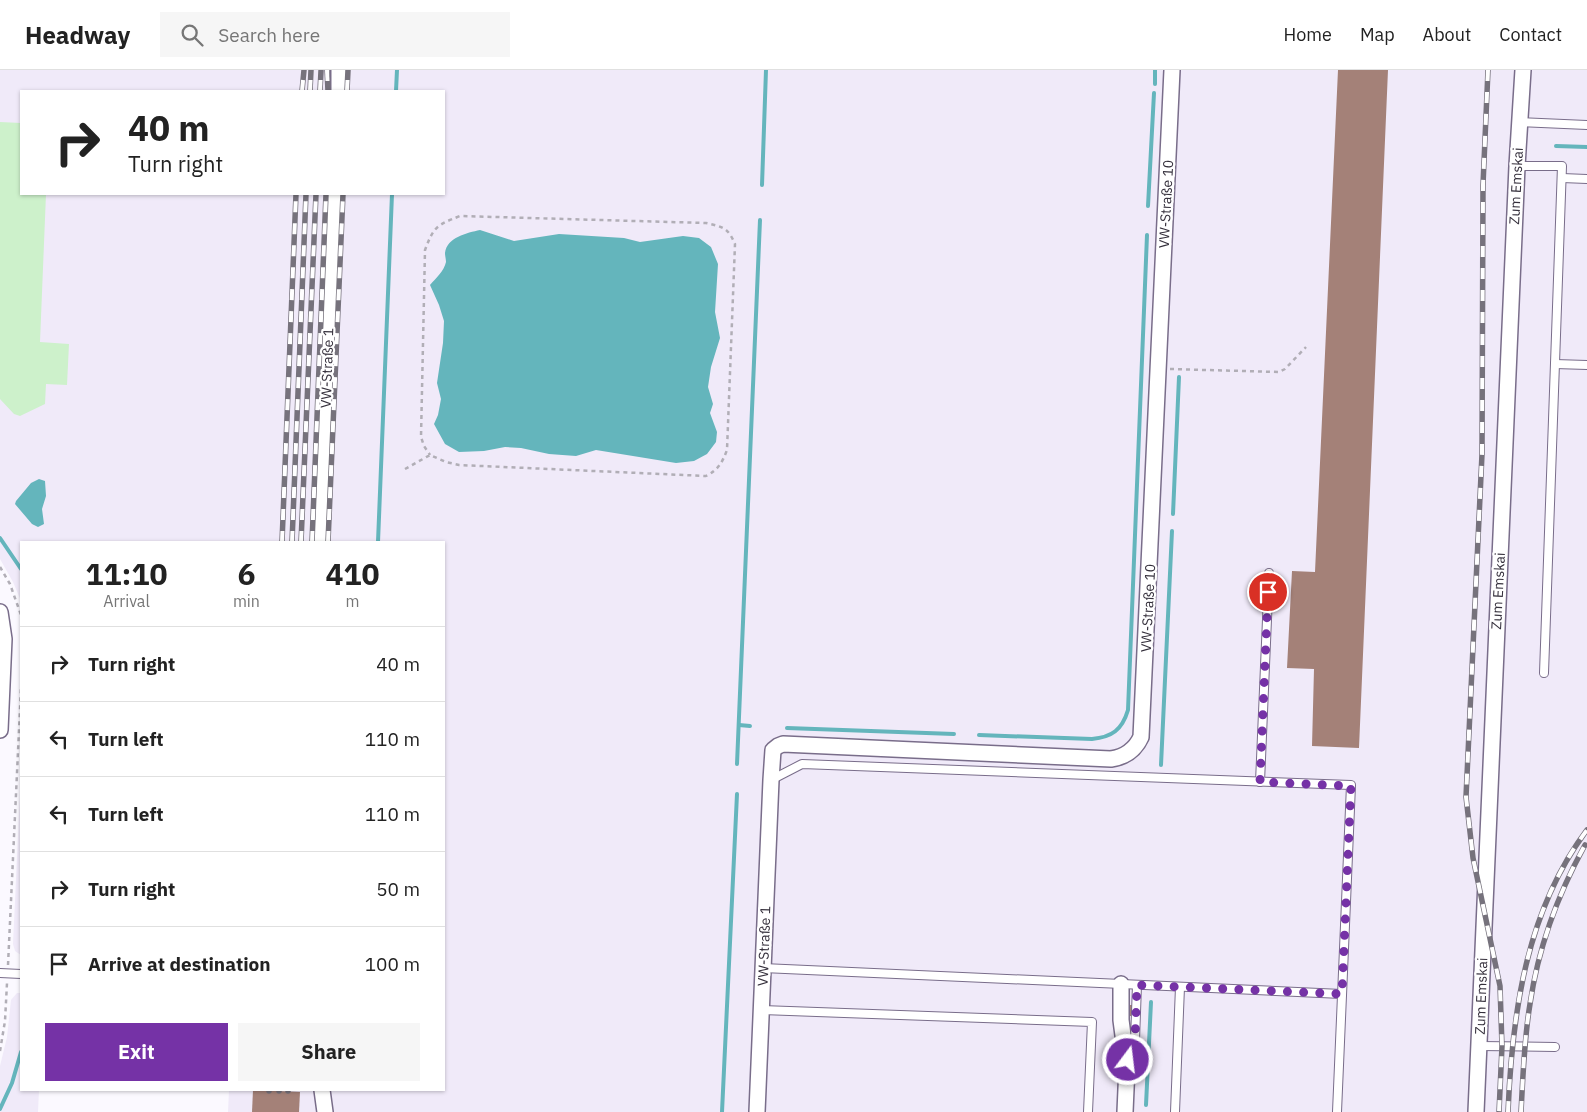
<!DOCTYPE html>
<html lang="en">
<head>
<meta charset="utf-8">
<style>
  body { margin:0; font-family:"IBM Plex Sans",sans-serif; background:#f6f6f6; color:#222; height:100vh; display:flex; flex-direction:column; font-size:19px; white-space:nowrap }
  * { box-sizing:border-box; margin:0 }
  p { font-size:16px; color:#767676 }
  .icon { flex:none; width:28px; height:28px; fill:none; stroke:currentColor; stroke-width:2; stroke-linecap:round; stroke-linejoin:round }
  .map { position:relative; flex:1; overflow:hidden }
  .drawer { position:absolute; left:20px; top:471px; width:425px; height:550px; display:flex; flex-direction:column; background:#fff; border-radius:0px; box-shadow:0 1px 4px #0004 }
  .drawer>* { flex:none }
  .guide { position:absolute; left:20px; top:20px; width:425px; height:105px; border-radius:0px; box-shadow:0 1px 4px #0004; background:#fff; color:#222; overflow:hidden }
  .pin { position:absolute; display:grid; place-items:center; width:42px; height:42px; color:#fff; margin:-21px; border:2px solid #fff; border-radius:50%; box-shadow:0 1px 5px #0007 }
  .me { position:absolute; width:55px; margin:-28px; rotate:15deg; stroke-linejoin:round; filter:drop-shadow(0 0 4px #0008) }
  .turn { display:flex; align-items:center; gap:18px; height:105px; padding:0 25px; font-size:22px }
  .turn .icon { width:65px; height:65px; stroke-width:2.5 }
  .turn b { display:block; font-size:35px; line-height:42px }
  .eta { display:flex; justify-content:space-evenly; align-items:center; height:85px; text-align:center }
  .eta b { font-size:30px; font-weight:700; line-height:35px }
  .primary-button { display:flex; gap:10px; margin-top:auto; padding:10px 25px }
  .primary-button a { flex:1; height:58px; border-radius:0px; background:#7532a6; color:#fff; font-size:20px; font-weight:700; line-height:58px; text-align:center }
  .primary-button a+a { background:#f6f6f6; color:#222 }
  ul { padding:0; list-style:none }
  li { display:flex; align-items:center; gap:15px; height:75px; padding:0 25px; border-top:1px solid #e0e0e0 }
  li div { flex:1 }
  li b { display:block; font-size:19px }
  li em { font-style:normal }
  header { display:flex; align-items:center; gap:30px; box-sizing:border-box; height:70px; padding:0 25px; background:#fff; border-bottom:1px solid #e0e0e0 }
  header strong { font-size:24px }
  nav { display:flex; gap:28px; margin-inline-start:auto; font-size:18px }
  .search { width:350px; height:45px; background:#f6f6f6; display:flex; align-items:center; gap:12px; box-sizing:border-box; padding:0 18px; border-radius:0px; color:#767676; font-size:19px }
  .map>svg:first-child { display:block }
</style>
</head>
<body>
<header>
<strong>Headway</strong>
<div class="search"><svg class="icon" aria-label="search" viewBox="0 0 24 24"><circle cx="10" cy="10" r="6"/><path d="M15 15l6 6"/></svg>Search here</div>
<nav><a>Home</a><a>Map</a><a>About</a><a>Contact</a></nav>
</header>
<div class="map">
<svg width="1587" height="1042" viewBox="0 0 1587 1042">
  <rect width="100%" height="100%" fill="#fbf9ff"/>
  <g fill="#f0eaf9" fill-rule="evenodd">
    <path d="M 0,0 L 1587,0 L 1587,1042 L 228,1042 L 229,1020 L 444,1020 L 444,472 L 21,472 L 21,531 L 13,512 L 0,489 ZM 21,21 L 444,21 L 444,124 L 21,124 Z"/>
    <polygon points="21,701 21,885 15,881 13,874"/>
    <polygon points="17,923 21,923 21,1020 39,1020 38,1042 0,1042 0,996 7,967 11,930"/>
  </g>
  <polygon fill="#cdf1cb" points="0,52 21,53 21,124 46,124 40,272 69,274 67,315 46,314 45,334 20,346 14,344 0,329"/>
  <g fill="#64b5bc">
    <path d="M 480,160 L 514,171 L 559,164 L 624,168 L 640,172 L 683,166 L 699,168 L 711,177 L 718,194 L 715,242 L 720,268 L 711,297 L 708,317 L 713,334 L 710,343 L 717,362 L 716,372 L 707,384 L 694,391 L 676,393 L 596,380 L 576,386 L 549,384 L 521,378 L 505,377 L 484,381 L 459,382 L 445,374 L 434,354 L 438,345 L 441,329 L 437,313 L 443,273 L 444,251 L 439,235 L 430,215 C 436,208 444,201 446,192 C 446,189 445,186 445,183 C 447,167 467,163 480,160 Z"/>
    <polygon points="39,409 45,411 46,426 42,439 44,454 38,457 32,454 15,434 16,431 31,413"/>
  </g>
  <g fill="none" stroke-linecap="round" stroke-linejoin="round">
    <g stroke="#64b5bc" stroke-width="4">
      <polyline points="1155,14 1155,0"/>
      <polyline points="396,21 397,0"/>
      <polyline points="1556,76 1587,77"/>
      <polyline points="762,115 766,0"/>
      <polyline points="1148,136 1154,23"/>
      <polyline points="1173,444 1179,307"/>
      <polyline points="0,468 21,499"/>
      <polyline points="378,472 392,124"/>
      <polyline points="739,655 750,656"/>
      <polyline points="787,658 954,664"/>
      <path d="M 979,665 L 1092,669 C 1112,667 1122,660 1128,640 L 1147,165"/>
      <polyline points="737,694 760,150"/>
      <polyline points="1161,695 1172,461"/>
      <polyline points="1146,1035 1151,932"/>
      <polyline points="0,1039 12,1013 21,982"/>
      <polyline points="722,1042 737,724"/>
    </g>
  </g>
  <g fill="#a48178">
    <polygon points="1338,0 1388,0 1359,678 1312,676 1314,599 1287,598 1292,501 1315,502"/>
    <polygon points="1126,935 1133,935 1132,946 1126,946"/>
    <polygon points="253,1020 300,1022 299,1042 252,1042"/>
  </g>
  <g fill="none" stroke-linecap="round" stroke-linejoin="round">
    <g stroke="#796d8a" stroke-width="10">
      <g id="lane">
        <polyline points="1519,52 1587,55"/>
        <polyline points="1517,96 1562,96 1544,603"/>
        <polyline points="1562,108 1587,109"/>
        <polyline points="1555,294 1587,295"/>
        <polyline points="771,710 802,694 1351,715 1337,1042"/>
        <polyline points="1260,712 1269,503"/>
        <polyline points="763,898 1342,924"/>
        <polyline points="0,903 21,904"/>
        <polyline points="761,940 1092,952 1088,1042"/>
        <polyline points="1479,976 1555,977"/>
        <polyline points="1129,989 1135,970 1137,915"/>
        <polyline points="1175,1042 1180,917"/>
      </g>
    </g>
    <g stroke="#796d8a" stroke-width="18">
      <g id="street">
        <polyline points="339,21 339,0"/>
        <polyline points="320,472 334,124"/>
        <polyline points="0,542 4,569 0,660"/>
        <polyline points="1121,914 1121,950 1127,996 1125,1042"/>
        <polyline points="322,1020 325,1042"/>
        <path d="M 757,1042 L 771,710 L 773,680 L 778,676 L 783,674 L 1111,689 C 1125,687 1135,680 1141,667 L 1172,0"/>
        <polyline points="1476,1042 1517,96 1523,0"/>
      </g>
    </g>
    <g stroke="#b1aeb6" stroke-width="2.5" stroke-dasharray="4 4" stroke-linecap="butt">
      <polyline points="1170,299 1279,302 1285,299 1306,277"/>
      <path d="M 405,399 L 430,385 L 446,392 L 459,395 L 706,406 C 718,400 722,393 727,380 L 735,174 C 728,158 724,157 706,153 L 460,146 C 437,155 434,156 425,180 L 421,367 L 424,376 L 430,385"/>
      <polyline points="0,497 10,514 21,545"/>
      <polyline points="8,895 21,617"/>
      <polyline points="0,981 5,951 7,913"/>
    </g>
    <use href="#lane" stroke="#fff" stroke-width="8"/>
    <use href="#street" stroke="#fff" stroke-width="15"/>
    <g stroke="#76727c" stroke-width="5.5">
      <g id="rail">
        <polyline points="327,0 328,21"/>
        <polyline points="1488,0 1483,115 1482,384 1466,727 1473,788 1500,916 1502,976 1499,1042"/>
        <polyline points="302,21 304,0"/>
        <polyline points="310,21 311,0"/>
        <polyline points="320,21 321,1"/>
        <polyline points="347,21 348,0"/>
        <polyline points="282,472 296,124"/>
        <polyline points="292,472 306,124"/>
        <polyline points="301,472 316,124"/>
        <polyline points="312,472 326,124"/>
        <polyline points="328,472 343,124"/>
        <polyline points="269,1021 269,1020"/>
        <polyline points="279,1021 279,1020"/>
        <polyline points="288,1021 288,1020"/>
        <path d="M 1508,1042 C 1512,944 1526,841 1587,760"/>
        <path d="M 1521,1042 C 1523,1006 1524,970 1530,934 C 1538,879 1558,824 1585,775"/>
      </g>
    </g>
    <use href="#rail" stroke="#fff" stroke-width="4" stroke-dasharray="11" stroke-linecap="butt"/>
  </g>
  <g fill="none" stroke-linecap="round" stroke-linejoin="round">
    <polyline stroke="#7532a6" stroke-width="9" stroke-dasharray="0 16.2" points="1128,990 1135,970 1137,915 1342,924 1351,716 1260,712 1268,522"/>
  </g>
  <g text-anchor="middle" stroke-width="4.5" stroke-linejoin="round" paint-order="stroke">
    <g font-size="14" fill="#35303c" stroke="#fff">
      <text transform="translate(1516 116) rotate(-87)" y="5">Zum Emskai</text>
      <text transform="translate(1166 134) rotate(-87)" y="5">VW-Straße 10</text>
      <text transform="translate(327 298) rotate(-88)" y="5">VW-Straße 1</text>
      <text transform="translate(1498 521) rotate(-87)" y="5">Zum Emskai</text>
      <text transform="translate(1148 538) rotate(-87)" y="5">VW-Straße 10</text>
      <text transform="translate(764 876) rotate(-88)" y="5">VW-Straße 1</text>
      <text transform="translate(1481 926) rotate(-88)" y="5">Zum Emskai</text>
    </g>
  </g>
</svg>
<div class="pin" style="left:1268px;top:522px;background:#d93025"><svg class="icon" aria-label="arrive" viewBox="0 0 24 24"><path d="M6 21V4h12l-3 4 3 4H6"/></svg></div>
<svg class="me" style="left:1128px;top:990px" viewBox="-20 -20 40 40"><circle r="17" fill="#7532a6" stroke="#fff" stroke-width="3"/><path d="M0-11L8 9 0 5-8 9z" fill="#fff"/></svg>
<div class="guide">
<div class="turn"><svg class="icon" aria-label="right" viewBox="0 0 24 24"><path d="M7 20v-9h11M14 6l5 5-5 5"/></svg><div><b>40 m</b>Turn right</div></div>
</div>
<section class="drawer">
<div class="eta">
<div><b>11:10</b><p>Arrival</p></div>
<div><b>6</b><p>min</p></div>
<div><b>410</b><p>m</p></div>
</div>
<ul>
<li><svg class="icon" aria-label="right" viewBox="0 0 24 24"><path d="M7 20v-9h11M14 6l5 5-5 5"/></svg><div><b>Turn right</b></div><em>40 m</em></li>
<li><svg class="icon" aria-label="left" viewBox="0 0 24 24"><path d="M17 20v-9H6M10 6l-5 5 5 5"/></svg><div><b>Turn left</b></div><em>110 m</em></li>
<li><svg class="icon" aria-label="left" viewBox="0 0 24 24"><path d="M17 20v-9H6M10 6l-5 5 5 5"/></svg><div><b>Turn left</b></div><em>110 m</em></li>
<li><svg class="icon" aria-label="right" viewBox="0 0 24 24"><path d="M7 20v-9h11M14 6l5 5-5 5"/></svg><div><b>Turn right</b></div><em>50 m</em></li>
<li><svg class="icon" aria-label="arrive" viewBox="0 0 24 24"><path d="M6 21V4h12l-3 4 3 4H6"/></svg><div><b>Arrive at destination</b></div><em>100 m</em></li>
</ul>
<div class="primary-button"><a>Exit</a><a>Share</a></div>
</section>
</div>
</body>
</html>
